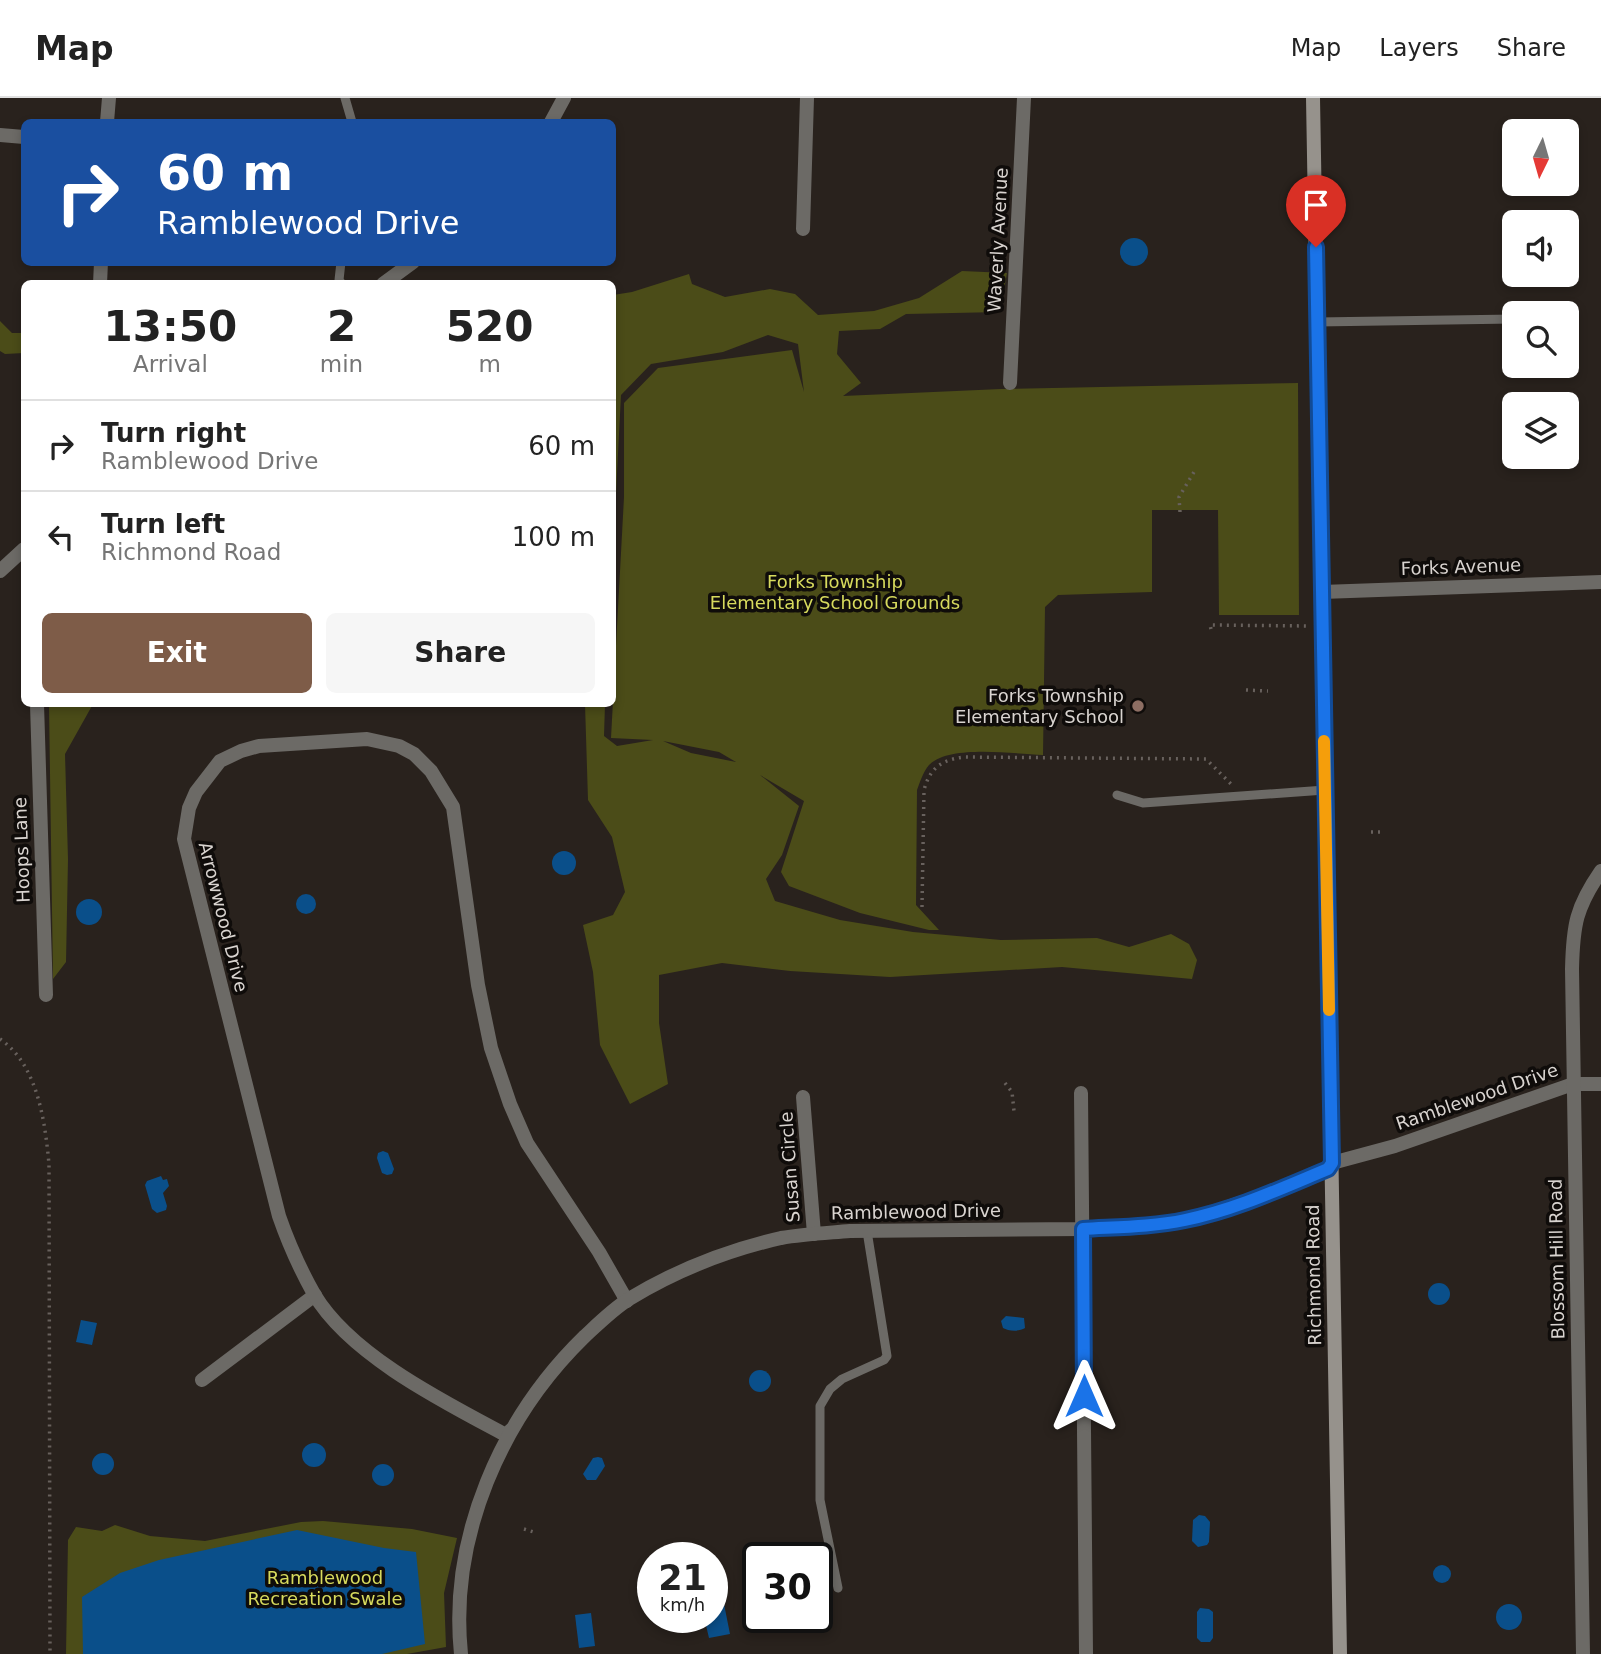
<!DOCTYPE html>
<html lang="en">
<head>
<meta charset="utf-8">
<style>
  body { margin:0; font-family:"DejaVu Sans",sans-serif; background:#f6f6f6; color:#222; height:100vh; display:flex; flex-direction:column; font-size:26px; white-space:nowrap }
  * { box-sizing:border-box; margin:0 }
  p { font-size:23px; color:#767676 }
  .icon { flex:none; width:38px; height:38px; fill:none; stroke:currentColor; stroke-width:2; stroke-linecap:round; stroke-linejoin:round }
  .map { position:relative; flex:1; overflow:hidden }
  .drawer { position:absolute; left:21px; top:182px; width:595px; height:427px; display:flex; flex-direction:column; background:#fff; border-radius:10px; box-shadow:0 4px 10px #0003 }
  .drawer>* { flex:none }
  .top-card { position:absolute; left:21px; top:21px; width:595px; height:147px; border-radius:10px; box-shadow:0 4px 10px #0003; background:#1a4fa0; color:#fff; overflow:hidden }
  .needle { width:46px; rotate:185deg }
  .controls { position:absolute; left:1502px; top:21px; display:grid; gap:14px }
  .controls a { display:grid; place-items:center; width:77px; height:77px; border-radius:10px; background:#fff; box-shadow:0 4px 10px #0003; font-size:35px }
  .speed { position:absolute; left:637px; top:1444px; display:flex; gap:14px; font-size:35px; font-weight:700; text-align:center }
  .speed>* { display:grid; place-content:center; width:91px; height:91px; border-radius:50%; background:#fff; box-shadow:0 4px 10px #0003; line-height:1 }
  .speed small { font-size:18px; font-weight:400 }
  .speed .limit { border:4px solid #111; border-radius:10px; background:#fff; color:#111 }
  .pin { position:absolute; display:grid; place-items:center; width:60px; height:60px; color:#fff; margin:-72px -30px; border-radius:50% 50% 50% 0; rotate:-45deg; box-shadow:0 0 7px #0007 }
  .pin .icon { rotate:45deg }
  .me { position:absolute; width:77px; margin:-38px; rotate:0deg; stroke-linejoin:round; filter:drop-shadow(0 0 5px #0008) }
  .turn { display:flex; align-items:center; gap:24px; height:147px; padding:0 21px; font-size:32px }
  .turn .icon { width:91px; height:91px; stroke-width:2.5 }
  .turn b { display:block; font-size:49px; line-height:60px }
  .eta { display:flex; justify-content:space-evenly; align-items:center; height:119px; text-align:center }
  .eta b { font-size:42px; font-weight:800; line-height:49px }
  .button { display:flex; gap:14px; margin-top:auto; padding:14px 21px }
  .button a { flex:1; height:80px; border-radius:10px; background:#7e5c48; color:#fff; font-size:28px; font-weight:800; line-height:80px; text-align:center }
  .button a+a { background:#f6f6f6; color:#222 }
  ul { padding:0; list-style:none }
  li { display:flex; align-items:center; gap:21px; height:91px; padding:0 21px; border-top:2px solid #e0e0e0 }
  li div { flex:1 }
  li b { display:block; font-size:26px }
  li em { font-style:normal }
  header { display:flex; align-items:center; gap:42px; box-sizing:border-box; height:98px; padding:0 35px; background:#fff; border-bottom:2px solid #e0e0e0 }
  header strong { font-size:33px }
  nav { display:flex; gap:38px; margin-inline-start:auto; font-size:24px }
  .map>svg:first-child { display:block }
</style>
</head>
<body>
<header>
<strong>Map</strong>
<nav><a>Map</a><a>Layers</a><a>Share</a></nav>
</header>
<div class="map">
<svg width="1601" height="1556" viewBox="0 0 1601 1556">
  <rect width="100%" height="100%" fill="#29221d"/>
  <g fill="#4b4c18" fill-rule="evenodd">
    <path d="M 962,173 L 1007,175 L 1000,214 L 906,216 L 880,231 L 839,233 L 837,256 L 861,285 L 843,298 L 1001,291 L 1298,285 L 1299,517 L 1219,517 L 1218,412 L 1152,412 L 1152,494 L 1058,497 L 1045,509 L 1043,657 C 1014,656 950,646 929,667 C 923,674 920,684 917,692 L 916,807 L 939,832 L 929,832 L 860,815 L 789,788 L 781,774 L 804,703 L 760,677 L 799,708 L 782,757 L 766,781 L 775,803 L 840,822 L 913,834 L 1001,842 L 1097,840 L 1129,849 L 1171,836 L 1189,846 L 1197,862 L 1192,881 L 1062,869 L 890,879 L 790,873 L 722,865 L 659,877 L 659,925 L 668,986 L 630,1006 L 600,947 L 593,874 L 583,827 L 613,817 L 625,794 L 612,739 L 588,702 L 585,606 L 605,606 L 604,638 L 617,648 L 653,642 L 611,640 L 624,399 L 624,305 L 658,270 L 792,252 L 804,294 L 798,246 L 768,237 L 723,254 L 651,266 L 621,297 L 613,455 L 613,197 L 632,194 L 689,176 L 692,186 L 725,199 L 770,191 L 795,196 L 818,217 L 874,213 L 919,200 ZM 663,643 L 719,654 L 736,664 L 691,655 Z"/>
    <polygon points="0,223 12,235 24,235 24,255 5,256 0,253"/>
    <polygon points="49,606 93,606 65,656 68,761 66,864 53,881"/>
    <polygon points="323,1423 412,1431 457,1440 444,1495 446,1549 407,1556 66,1556 68,1442 76,1429 102,1433 115,1427 150,1438 205,1443 301,1424"/>
  </g>
  <g fill="#0a4f8a">
    <circle cx="1134" cy="154" r="14"/>
    <circle cx="564" cy="765" r="12"/>
    <circle cx="306" cy="806" r="10"/>
    <circle cx="89" cy="814" r="13"/>
    <polygon points="383,1053 388,1055 394,1071 392,1076 387,1077 382,1075 377,1060 378,1055"/>
    <polygon points="161,1078 163,1082 167,1081 169,1088 163,1095 167,1108 166,1112 157,1115 152,1111 145,1087 147,1083"/>
    <circle cx="1439" cy="1196" r="11"/>
    <path d="M 1006,1218 L 1024,1220 L 1025,1230 C 1019,1234 1008,1233 1003,1230 L 1001,1223 Z"/>
    <polygon points="81,1222 97,1225 92,1247 76,1244"/>
    <circle cx="760" cy="1283" r="11"/>
    <circle cx="314" cy="1357" r="12"/>
    <circle cx="103" cy="1366" r="11"/>
    <polygon points="598,1359 602,1360 605,1368 596,1382 587,1382 583,1376 593,1360"/>
    <circle cx="383" cy="1377" r="11"/>
    <polygon points="1199,1417 1205,1418 1210,1424 1209,1444 1207,1447 1198,1449 1192,1443 1193,1422"/>
    <polygon points="297,1432 384,1450 416,1454 425,1546 382,1556 83,1556 82,1499 120,1475 159,1462"/>
    <circle cx="1442" cy="1476" r="9"/>
    <polygon points="724,1506 730,1536 709,1540 704,1519 712,1519 712,1509"/>
    <circle cx="1509" cy="1519" r="13"/>
    <polygon points="1200,1510 1209,1511 1213,1514 1213,1540 1210,1544 1201,1544 1197,1540 1197,1514"/>
    <polygon points="591,1515 595,1548 579,1550 575,1517"/>
  </g>
  <g fill="none" stroke-linecap="round" stroke-linejoin="round">
    <g stroke="#68615d" stroke-width="3.5" stroke-dasharray="2 5" stroke-linecap="butt">
      <polyline points="1180,414 1179,399 1194,374"/>
      <polyline points="1211,531 1210,527 1310,528"/>
      <polyline points="1246,592 1268,593"/>
      <polyline points="1371,734 1381,734"/>
      <path d="M 922,809 L 924,692 C 930,670 941,662 964,659 L 1206,661 L 1231,686"/>
      <path d="M 0,941 C 38,967 45,1024 49,1066 L 50,1556"/>
      <polyline points="1005,985 1012,994 1014,1013"/>
      <polyline points="524,1431 537,1435"/>
    </g>
    <g stroke="#6c6a66" stroke-width="9">
      <polyline points="345,0 352,24"/>
      <polyline points="341,164 339,182 342,186"/>
      <polyline points="1317,224 1514,221"/>
      <polyline points="1117,697 1143,705 1325,692"/>
      <polyline points="838,1490 820,1402 820,1308 830,1291 842,1281 884,1262 887,1258 867,1133"/>
    </g>
    <g stroke="#6c6a66" stroke-width="14">
      <polyline points="107,24 109,0"/>
      <polyline points="551,24 564,0"/>
      <polyline points="0,37 24,39"/>
      <polyline points="803,131 807,0"/>
      <polyline points="100,186 101,164"/>
      <polyline points="383,186 413,164"/>
      <polyline points="1010,285 1024,0"/>
      <polyline points="0,473 24,451"/>
      <polyline points="1322,494 1601,484"/>
      <polyline points="37,606 46,897"/>
      <polyline points="1081,995 1086,1556"/>
      <polyline points="803,999 814,1136"/>
      <polyline points="202,1282 315,1197"/>
      <path d="M 511,1332 L 506,1337 C 444,1304 350,1257 314,1196 C 300,1171 288,1144 279,1118 L 184,741 L 189,710 L 196,694 L 220,663 L 241,653 L 259,648 L 367,641 L 399,648 L 414,656 L 431,673 L 453,709 L 478,887 L 491,950 L 510,1006 L 527,1045 L 599,1154 L 627,1203"/>
      <path d="M 461,1556 C 449,1439 501,1320 584,1239 C 598,1226 613,1211 629,1201 C 675,1173 728,1152 781,1140 C 804,1136 827,1135 850,1133 L 1083,1131 L 1152,1127 L 1187,1122 L 1219,1112 L 1264,1097 L 1328,1071 L 1332,1065 L 1395,1048 L 1573,986 L 1601,986"/>
      <path d="M 1583,1556 L 1572,871 C 1573,827 1576,809 1601,773"/>
    </g>
    <polyline stroke="#96928c" stroke-width="14" points="1313,0 1340,1556"/>
  </g>
  <g fill="none" stroke-linecap="round" stroke-linejoin="round">
    <g stroke="#114b97" stroke-width="18">
      <path id="route" d="M 1084,1298 L 1083,1131 C 1117,1129 1152,1129 1185,1122 C 1235,1112 1282,1090 1328,1071 L 1332,1065 L 1316,149"/>
    </g>
    <use href="#route" stroke="#1a73e8" stroke-width="12"/>
    <polyline stroke="#f59e0b" stroke-width="12" points="1324,643 1329,912"/>
  </g>
  <circle fill="#8d6e63" stroke="#0f0c0a" stroke-width="2.5" cx="1138" cy="608" r="7"/>
  <g text-anchor="middle" stroke-width="7" stroke-linejoin="round" paint-order="stroke">
    <g font-size="18" fill="#d9d4d0" stroke="#0f0c0a">
      <text transform="translate(998 142) rotate(-87)" y="6">Waverly Avenue</text>
      <text transform="translate(1461 469) rotate(-2)" y="6">Forks Avenue</text>
      <text transform="translate(22 752) rotate(-92)" y="6">Hoops Lane</text>
      <text transform="translate(223 819) rotate(76)" y="6">Arrowwood Drive</text>
      <text transform="translate(1477 999) rotate(-19)" y="6">Ramblewood Drive</text>
      <text transform="translate(790 1069) rotate(-94)" y="6">Susan Circle</text>
      <text transform="translate(916 1114) rotate(-1)" y="6">Ramblewood Drive</text>
      <text transform="translate(1557 1161) rotate(-91)" y="6">Blossom Hill Road</text>
      <text transform="translate(1314 1177) rotate(-91)" y="6">Richmond Road</text>
    </g>
    <g font-size="18" fill="#d7da5d" stroke="#0f0c0a">
      <text x="835" y="490">Forks Township<tspan x="835" dy="21">Elementary School Grounds</tspan></text>
      <text x="325" y="1486">Ramblewood<tspan x="325" dy="21">Recreation Swale</tspan></text>
    </g>
    <g font-size="18" fill="#d9d4d0" stroke="#0f0c0a" text-anchor="end">
      <text x="1124" y="604">Forks Township<tspan x="1124" dy="21">Elementary School</tspan></text>
    </g>
  </g>
</svg>
<div class="controls">
<a><svg class="needle" viewBox="-14 -14 28 28"><path d="M0-13l5 13h-10z" fill="#e53935"/><path d="M0 13l5-13h-10z" fill="#767676"/></svg></a>
<a><svg class="icon" aria-label="sound" viewBox="0 0 24 24"><path d="M4 9h4l5-4v14l-5-4H4zM17 9q2 3 0 6"/></svg></a>
<a><svg class="icon" aria-label="search" viewBox="0 0 24 24"><circle cx="10" cy="10" r="6"/><path d="M15 15l6 6"/></svg></a>
<a><svg class="icon" aria-label="layers" viewBox="0 0 24 24"><path d="M12 4l9 5-9 5-9-5zM3 14l9 5 9-5"/></svg></a>
</div>
<div class="speed"><div>21<small>km/h</small></div><div class="limit">30</div></div>
<div class="pin" style="left:1316px;top:149px;background:#d93025"><svg class="icon" aria-label="arrive" viewBox="0 0 24 24"><path d="M6 21V4h12l-3 4 3 4H6"/></svg></div>
<svg class="me" style="left:1084px;top:1298px" viewBox="-20 -20 40 40"><path d="M0-17L14 15 0 8-14 15z" fill="#1a73e8" stroke="#fff" stroke-width="4"/></svg>
<div class="top-card">
<div class="turn"><svg class="icon" aria-label="right" viewBox="0 0 24 24"><path d="M7 20v-9h11M14 6l5 5-5 5"/></svg><div><b>60 m</b>Ramblewood Drive</div></div>
</div>
<section class="drawer">
<div class="eta">
<div><b>13:50</b><p>Arrival</p></div>
<div><b>2</b><p>min</p></div>
<div><b>520</b><p>m</p></div>
</div>
<ul>
<li><svg class="icon" aria-label="right" viewBox="0 0 24 24"><path d="M7 20v-9h11M14 6l5 5-5 5"/></svg><div><b>Turn right</b><p>Ramblewood Drive</p></div><em>60 m</em></li>
<li><svg class="icon" aria-label="left" viewBox="0 0 24 24"><path d="M17 20v-9H6M10 6l-5 5 5 5"/></svg><div><b>Turn left</b><p>Richmond Road</p></div><em>100 m</em></li>
</ul>
<div class="button"><a>Exit</a><a>Share</a></div>
</section>
</div>
</body>
</html>
